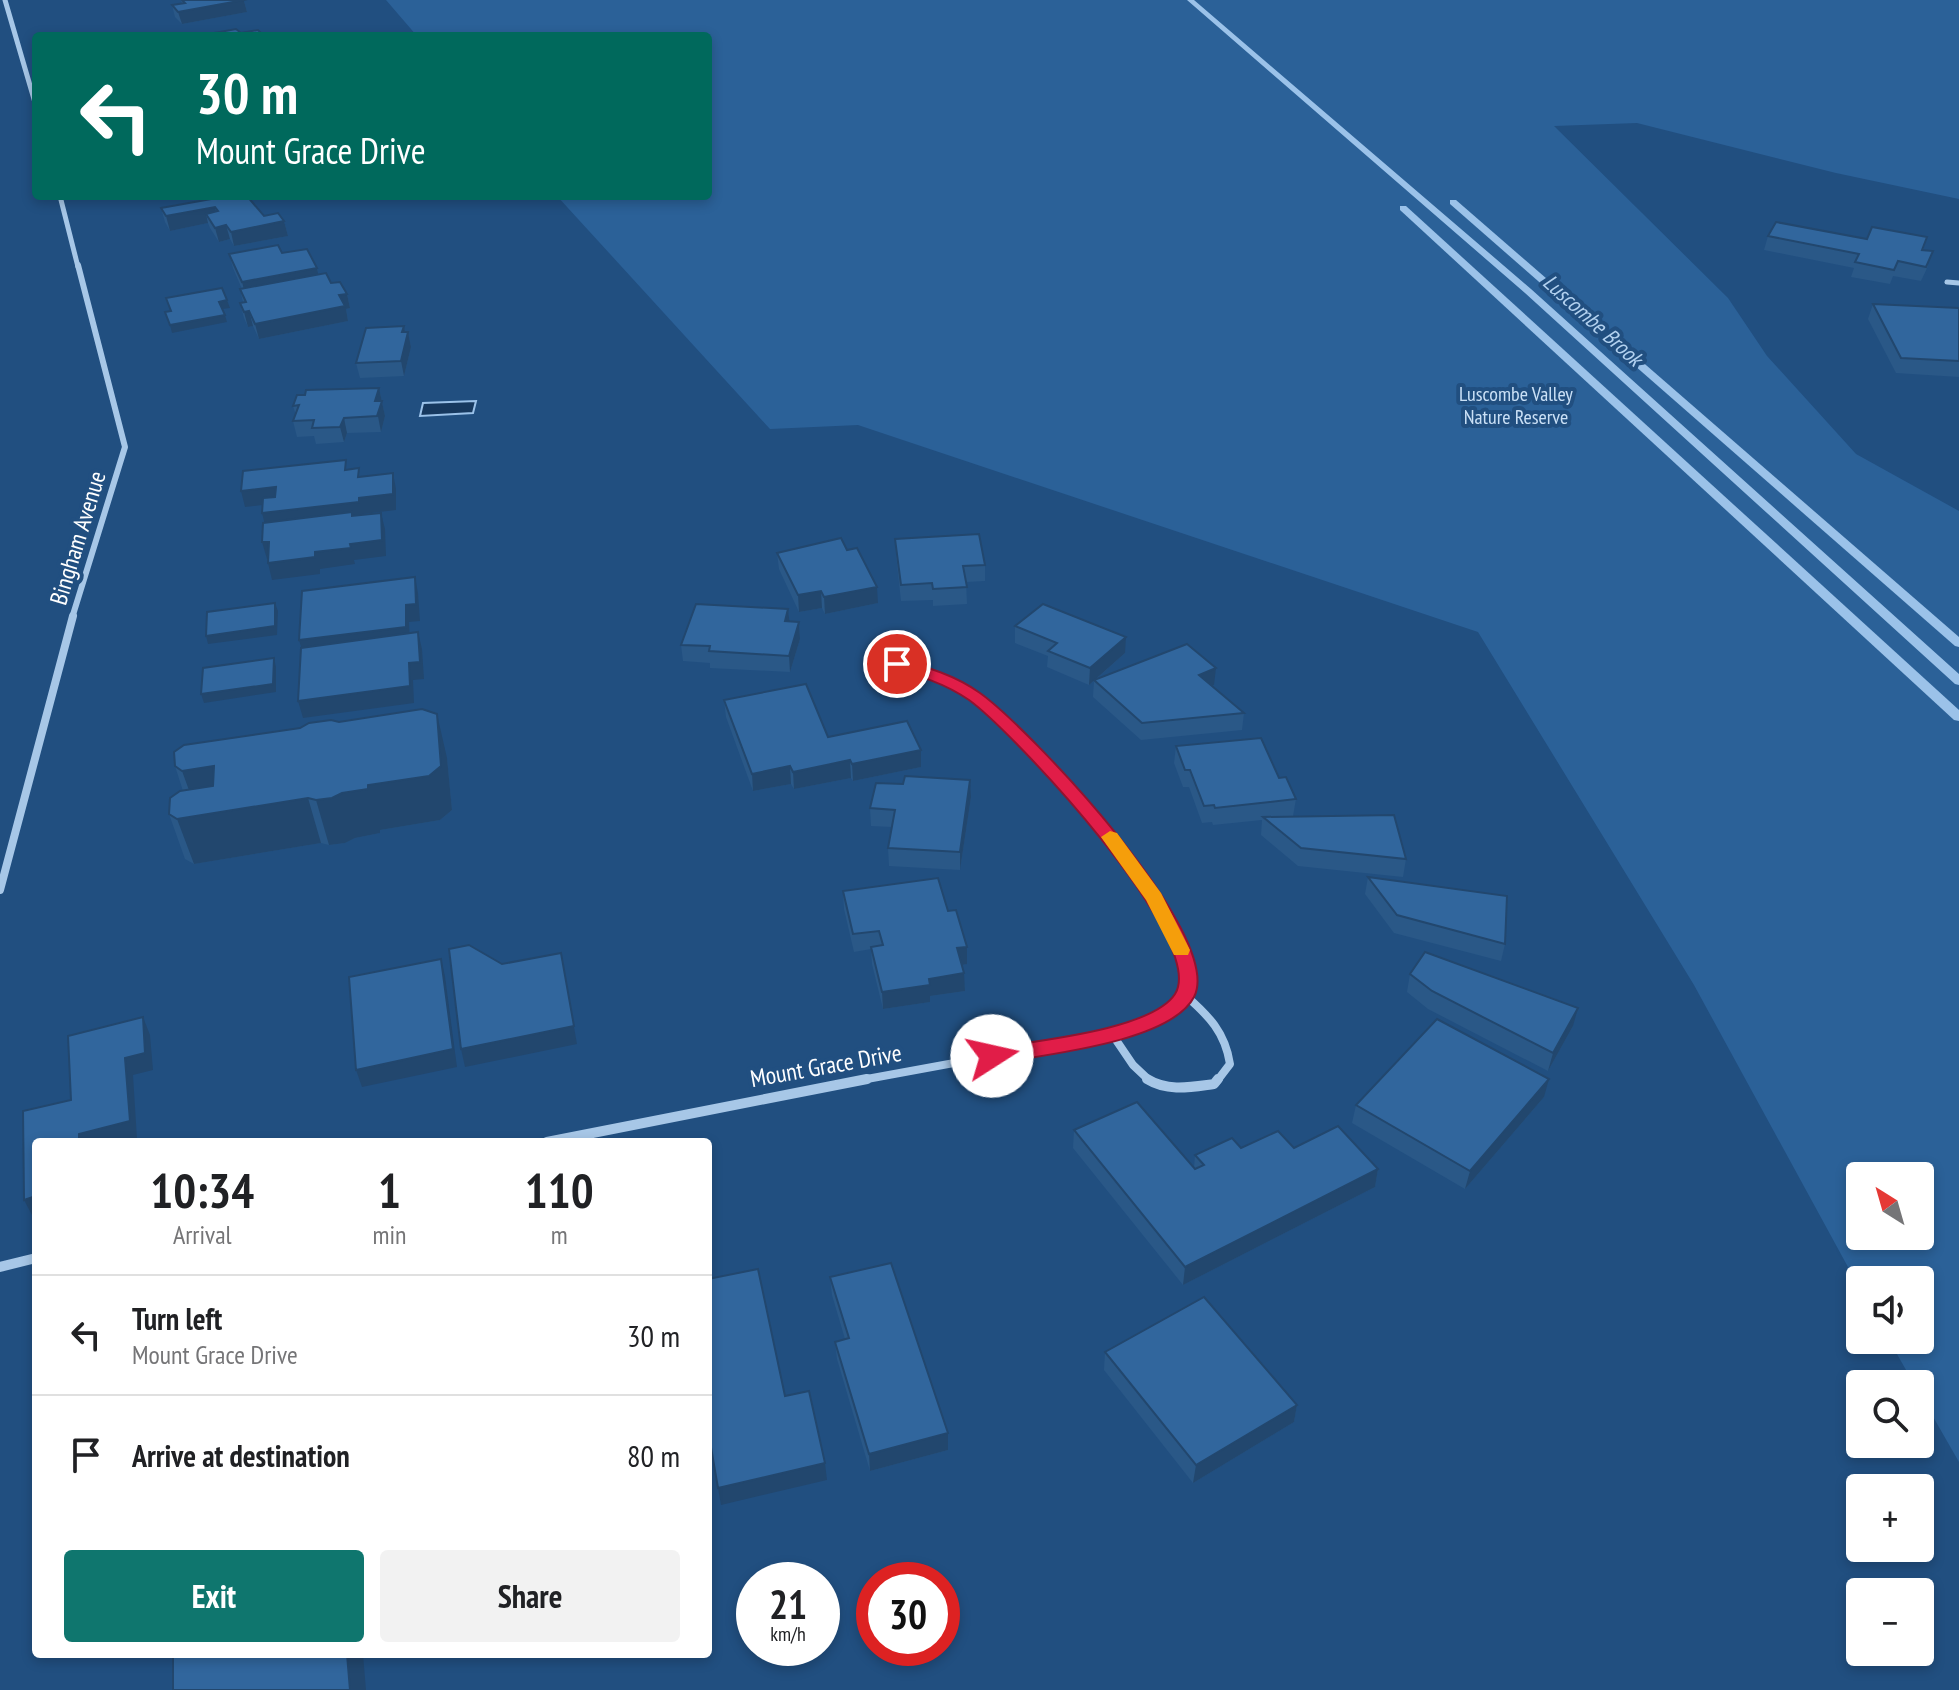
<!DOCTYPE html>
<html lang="en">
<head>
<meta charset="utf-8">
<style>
  body { margin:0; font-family:"PT Sans Narrow",sans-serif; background:#f2f2f2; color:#202124; height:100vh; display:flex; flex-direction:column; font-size:30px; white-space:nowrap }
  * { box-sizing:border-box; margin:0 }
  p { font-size:26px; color:#757577 }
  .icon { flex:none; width:44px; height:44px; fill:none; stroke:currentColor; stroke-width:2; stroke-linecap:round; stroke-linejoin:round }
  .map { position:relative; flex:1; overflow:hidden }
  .side { position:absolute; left:32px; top:1138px; width:680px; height:520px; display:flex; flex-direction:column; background:#fff; border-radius:8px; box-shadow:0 4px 12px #0003 }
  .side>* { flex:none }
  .guide { position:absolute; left:32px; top:32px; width:680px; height:168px; border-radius:8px; box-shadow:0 4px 12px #0003; background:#00695c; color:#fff; overflow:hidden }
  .needle { width:52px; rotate:323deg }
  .tools { position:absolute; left:1846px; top:1162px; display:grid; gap:16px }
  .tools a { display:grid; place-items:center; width:88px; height:88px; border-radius:8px; background:#fff; box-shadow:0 4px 12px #0003; font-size:40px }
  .speed { position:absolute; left:736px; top:1562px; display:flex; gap:16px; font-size:40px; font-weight:700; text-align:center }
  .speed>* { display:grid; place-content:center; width:104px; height:104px; border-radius:50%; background:#fff; box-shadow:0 4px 12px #0003; line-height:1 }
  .speed small { font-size:20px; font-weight:400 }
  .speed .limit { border:12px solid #d22; background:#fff; color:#111 }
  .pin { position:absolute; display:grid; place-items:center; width:68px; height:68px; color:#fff; margin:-34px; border:4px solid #fff; border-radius:50%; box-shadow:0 2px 8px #0007 }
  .me { position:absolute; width:88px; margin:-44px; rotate:80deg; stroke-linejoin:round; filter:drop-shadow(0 0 6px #0008) }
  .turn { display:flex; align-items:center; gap:28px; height:168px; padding:0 32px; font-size:36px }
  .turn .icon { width:104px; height:104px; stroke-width:2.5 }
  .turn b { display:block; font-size:56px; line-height:68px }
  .eta { display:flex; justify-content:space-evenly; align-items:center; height:136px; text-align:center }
  .eta b { font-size:48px; font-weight:600; line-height:56px }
  .button { display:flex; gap:16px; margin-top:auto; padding:16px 32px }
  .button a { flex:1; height:92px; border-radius:8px; background:#0f766e; color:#fff; font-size:32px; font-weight:600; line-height:92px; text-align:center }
  .button a+a { background:#f2f2f2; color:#202124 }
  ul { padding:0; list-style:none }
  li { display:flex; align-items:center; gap:24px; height:120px; padding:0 32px; border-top:2px solid #e0e0e0 }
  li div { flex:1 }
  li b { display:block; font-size:30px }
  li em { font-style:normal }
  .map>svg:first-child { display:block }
</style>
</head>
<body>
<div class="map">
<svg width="1959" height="1690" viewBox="0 0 1959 1690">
  <rect width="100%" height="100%" fill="#214f80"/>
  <path fill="#2b6198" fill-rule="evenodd" d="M 386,0 L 1959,0 L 1959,199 L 1836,173 L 1637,123 L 1554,126 L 1728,298 L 1767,356 L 1856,454 L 1959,511 L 1959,1462 L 1920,1394 L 1920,1384 L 1914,1384 L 1889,1340 L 1920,1340 L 1920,1280 L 1860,1280 L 1860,1289 L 1694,985 L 1478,632 L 858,425 L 770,429 L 557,196 L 708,196 L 708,36 L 417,36 ZM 1860,1176 L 1920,1176 L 1920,1236 L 1860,1236 Z"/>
  <polygon fill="#17395f" stroke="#9bc2e9" stroke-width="2" points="476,401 473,413 420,416 423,403"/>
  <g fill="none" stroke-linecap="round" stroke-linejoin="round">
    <g fill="#9bc2e9" fill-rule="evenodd">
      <polygon points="1187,0 1194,0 1531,289 1959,674 1959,685 1955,684 1525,293"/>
      <polygon points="1450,200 1456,200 1959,637 1959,647 1955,646 1450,204"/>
      <polygon points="1400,206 1406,206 1959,710 1959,721 1954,720 1400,210"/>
    </g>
    <polyline stroke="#a7c7e7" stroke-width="5" points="1947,282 1959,283"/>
    <g stroke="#a7c7e7" stroke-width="5">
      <polyline points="5,0 36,106"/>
      <polyline points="60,196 78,267"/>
    </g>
    <polyline stroke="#a7c7e7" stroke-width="6" points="72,618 125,447 78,265"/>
    <g stroke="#a7c7e7" stroke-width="8">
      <polyline points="0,890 73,616"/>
      <path d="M 1185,995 C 1209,1016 1225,1032 1230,1064 L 1217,1081"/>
      <polyline points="1112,1034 1133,1065 1150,1081"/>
      <path d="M 856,1081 L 1112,1034 L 1162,1016 L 1185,995 C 1186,986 1188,974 1186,965 C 1167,890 1034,738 970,695 C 948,680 922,672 897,664"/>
    </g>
    <g stroke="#a7c7e7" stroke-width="10">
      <path d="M 1147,1079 C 1168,1092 1191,1087 1214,1084 L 1218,1079"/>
      <polyline points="547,1142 867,1079"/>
      <polyline points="0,1267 36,1258"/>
    </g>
  </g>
  <g fill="#2a5887">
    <polygon points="181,0 248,1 244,1 247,12 182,24 175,17 172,5 182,4"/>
    <polygon points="228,196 264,216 284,221 288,236 234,246 230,239 219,242 210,228 208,223 170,231 165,222 161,208"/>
    <polygon points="1768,236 1867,239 1927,237 1923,250 1928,266 1921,281 1893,276 1890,284 1851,277 1854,268 1764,250"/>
    <polygon points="282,253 317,268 318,274 347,294 350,308 346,309 348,321 259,339 253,326 248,327 244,318 240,303 243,302 240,289 242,289 233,268 229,254"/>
    <polygon points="1873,304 1959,308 1959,377 1896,373 1868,319"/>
    <polygon points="404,326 405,332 408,332 411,347 404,376 360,378 356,363"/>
    <polygon points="379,388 385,416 381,432 347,433 344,442 316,444 314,436 297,437 293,421 296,415 293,406"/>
    <polygon points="895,539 985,565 985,581 966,582 967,604 933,606 933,600 901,601 896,555"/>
    <polygon points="777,553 878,603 825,614 822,608 799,612 779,569"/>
    <polygon points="788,609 789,622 799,622 800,639 790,672 710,668 710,663 683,661 681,645"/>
    <polygon points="1015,626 1125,653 1095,680 1214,685 1212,686 1244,713 1242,730 1141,740 1093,697 1094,681 1089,685 1047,667 1048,656 1015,643"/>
    <polygon points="724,700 828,737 921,750 921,767 853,781 851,778 794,789 791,784 753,791 726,717"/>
    <polygon points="1176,746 1279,778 1296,799 1293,816 1406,859 1403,877 1298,866 1261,835 1262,820 1213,825 1212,822 1202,823 1189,787 1183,787 1174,763"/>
    <polygon points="447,758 452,810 440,820 380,830 380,833 355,838 345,843 329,845 321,843 194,864 185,859 169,814 183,791 175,766"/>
    <polygon points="971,797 960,870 889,866 888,848 892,827 871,826 870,808"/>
    <polygon points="1368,877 1505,944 1501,961 1394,933 1365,894"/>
    <polygon points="843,891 948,911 967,964 962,965 965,991 930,996 930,1002 883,1009 872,964 871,949 854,952 844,909"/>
    <polygon points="1410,974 1573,1026 1548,1071 1428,1009 1407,992"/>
    <polygon points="1544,1097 1465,1189 1352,1123 1356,1105"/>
    <polygon points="1074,1130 1194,1168 1195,1155 1241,1148 1294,1148 1378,1169 1375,1187 1183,1285 1073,1148"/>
    <polygon points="830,1277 948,1433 948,1450 870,1471 837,1359 835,1342 845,1339 832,1295"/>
    <polygon points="1105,1352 1297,1405 1294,1422 1193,1483 1104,1370"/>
  </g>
  <g fill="#22476e">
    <polygon points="236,0 248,0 244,1 247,12 182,24 178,12"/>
    <polygon points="215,207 218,221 206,214 208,223 170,231 166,216"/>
    <polygon points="284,221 288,236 234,246 231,232"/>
    <polygon points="226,225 230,239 219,242 215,228"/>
    <polygon points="317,268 320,283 246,297 242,282"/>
    <polygon points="347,294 350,308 346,309 348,321 259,339 255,324 339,295"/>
    <polygon points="227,300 230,308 222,309 219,302"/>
    <polygon points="249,311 253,326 248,327 244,312"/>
    <polygon points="225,315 227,322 172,333 170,325"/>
    <polygon points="404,326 406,337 408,332 411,347 404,376 401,361 402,332"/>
    <polygon points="379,388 385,416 381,432 375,401"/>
    <polygon points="344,418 347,433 344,442 340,427"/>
    <polygon points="393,473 396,489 396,510 363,514 363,518 266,529 262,513 359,498"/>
    <polygon points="276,487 280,503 245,507 241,491"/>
    <polygon points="381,513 385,529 386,556 354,560 355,564 320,569 320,574 272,580 268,563 350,544"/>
    <polygon points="262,542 269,542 273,558 267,559"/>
    <polygon points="415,577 418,593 420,621 409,622 410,644 304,657 299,640 406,605"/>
    <polygon points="877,587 878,603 825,614 824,597"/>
    <polygon points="821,591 822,608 799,612 798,595"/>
    <polygon points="275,603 278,611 277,635 208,644 206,636"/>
    <polygon points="788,609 790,626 785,621"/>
    <polygon points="799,622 800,639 790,672 789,656"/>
    <polygon points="418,632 422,649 424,679 413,680 414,703 303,718 298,701 409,663"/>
    <polygon points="1126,637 1125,653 1089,685 1090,668"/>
    <polygon points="274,658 276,667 276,692 204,703 201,694"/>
    <polygon points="1216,668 1214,685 1197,692 1199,675"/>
    <polygon points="437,714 447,758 452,810 440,820 380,830 380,833 355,838 345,843 329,845 316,800 368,785"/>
    <polygon points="921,750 921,767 853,781 852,764"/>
    <polygon points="850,760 851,778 794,789 793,772"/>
    <polygon points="214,766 308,798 321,843 194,864 177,819 198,815 182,771"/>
    <polygon points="790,766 791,784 753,791 752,774"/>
    <polygon points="970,780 971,797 960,870 960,852"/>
    <polygon points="967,947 967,964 957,966 957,948"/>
    <polygon points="561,953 577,1044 465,1067 461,1049"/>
    <polygon points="441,959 445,976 457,1067 362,1087 356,1070"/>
    <polygon points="964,973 965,991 930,996 930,1002 883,1009 882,992 929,979"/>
    <polygon points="1578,1008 1573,1026 1548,1071 1553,1053"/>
    <polygon points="143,1017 150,1035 153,1070 133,1075 137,1139 125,1142 79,1142 79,1134 125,1058"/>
    <polygon points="1549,1079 1544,1097 1465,1189 1470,1171"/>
    <polygon points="1378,1169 1375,1187 1183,1285 1185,1267"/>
    <polygon points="36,1196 36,1217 33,1217 24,1200"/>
    <polygon points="1297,1405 1294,1422 1193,1483 1196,1465"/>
    <polygon points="948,1433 948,1450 870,1471 869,1454"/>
    <polygon points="825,1463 827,1480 721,1505 718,1488"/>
    <polygon points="347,1654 363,1654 366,1690 350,1690"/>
  </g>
  <g fill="#31669d" stroke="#22476e" stroke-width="2">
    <polygon points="182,0 244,0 178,12 172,5 185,3"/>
    <polygon points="236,29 241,33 258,30 264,36 211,36 209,34"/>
    <polygon points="151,33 154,36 137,36"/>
    <polygon points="228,196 247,196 264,216 278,213 284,221 231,232 226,225 215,228 206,214 218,211 215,207 166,216 161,208"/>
    <polygon points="1776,222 1867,239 1872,227 1927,237 1922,250 1933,251 1926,267 1898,261 1894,270 1855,262 1859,254 1768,236"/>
    <polygon points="278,245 282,253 307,249 317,268 242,282 229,254"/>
    <polygon points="326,273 331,283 340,282 347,294 339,295 345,306 255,324 249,311 244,312 240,303 246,302 240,289"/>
    <polygon points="222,288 227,300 219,302 225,315 170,325 165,312 171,311 166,298"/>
    <polygon points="1873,304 1959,308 1959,361 1901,358"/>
    <polygon points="404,326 402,332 408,332 401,361 356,363 366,328"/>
    <polygon points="379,388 375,401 382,401 377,416 344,418 340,427 312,428 314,420 293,421 299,405 293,406 297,395 305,395 306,390"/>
    <polygon points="346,460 345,470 359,468 358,477 393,473 393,494 359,498 359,502 262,513 263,498 275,497 276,487 241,491 243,471"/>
    <polygon points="352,512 352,516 381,513 382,540 350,544 351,548 315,552 315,557 268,563 269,542 262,542 263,523"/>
    <polygon points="979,534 985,565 963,566 967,587 933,589 932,583 901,585 895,539"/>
    <polygon points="841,538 847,550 857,548 877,587 824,597 821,591 798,595 777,553"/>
    <polygon points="415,577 416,604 406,605 406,627 299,640 302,591"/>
    <polygon points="275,603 275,626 206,636 207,612"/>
    <polygon points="696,604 788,609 785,621 799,622 789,656 709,651 710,646 681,645"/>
    <polygon points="1043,604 1126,637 1090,668 1048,651 1057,643 1015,626"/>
    <polygon points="418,632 420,662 409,663 410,686 298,701 301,648"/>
    <polygon points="1187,644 1216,668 1199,675 1244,713 1142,723 1094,680"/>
    <polygon points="274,658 273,684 201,694 203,668"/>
    <polygon points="806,684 828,737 907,721 921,750 852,764 850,760 793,772 790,766 752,774 724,700"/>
    <polygon points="422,709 437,714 441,766 429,776 368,785 368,789 342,793 332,798 316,800 308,798 177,819 169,814 170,798 180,791 213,786 214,766 182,771 175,766 174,752 184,745 300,728 309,723 331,720 339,722"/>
    <polygon points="1261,738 1279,778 1286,777 1296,799 1215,808 1214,805 1204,806 1190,770 1185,770 1176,746"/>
    <polygon points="905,776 970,780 960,852 888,848 895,810 870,808 876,783 903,784"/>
    <polygon points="1394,815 1406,859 1301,848 1263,817"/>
    <polygon points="1368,877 1507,896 1505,944 1397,915"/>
    <polygon points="938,878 948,911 956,910 967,947 957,948 964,973 929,979 930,985 882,992 871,947 883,945 879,931 853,934 843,891"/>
    <polygon points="469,945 502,964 561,953 574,1026 461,1049 449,949"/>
    <polygon points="1425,952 1578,1008 1553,1053 1432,991 1410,974"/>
    <polygon points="441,959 453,1049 356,1070 349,977"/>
    <polygon points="143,1017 145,1053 125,1058 130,1121 79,1134 79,1142 36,1142 36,1196 24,1200 23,1111 71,1100 68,1036"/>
    <polygon points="1437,1019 1549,1079 1470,1171 1356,1105"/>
    <polygon points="1137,1102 1195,1169 1204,1165 1195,1155 1232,1138 1241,1148 1278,1131 1294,1148 1338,1126 1378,1169 1185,1267 1074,1130"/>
    <polygon points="891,1263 948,1433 869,1454 835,1342 849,1338 830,1277"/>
    <polygon points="758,1269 785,1396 809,1391 825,1463 718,1488 708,1430 708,1279"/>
    <polygon points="1204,1297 1297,1405 1196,1465 1105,1352"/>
    <polygon points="173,1654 347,1654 350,1690 173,1690"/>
  </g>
  <path fill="#e11d48" stroke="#92132f" stroke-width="2" d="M 897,659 C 927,667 955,675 980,693 C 1030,729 1226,936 1194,997 C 1170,1043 1041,1055 992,1064 L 985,1061 L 982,1056 L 985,1051 L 992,1048 C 1034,1041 1152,1030 1175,994 C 1209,941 1013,732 969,700 C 944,683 920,676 891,668 L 891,661 Z"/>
  <polygon fill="#f59e0b" points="1110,831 1117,833 1161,893 1190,950 1188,955 1174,955 1146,900 1101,837"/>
  <g text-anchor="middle" stroke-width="8" stroke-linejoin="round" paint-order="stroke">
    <g font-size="20" fill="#cae0f6" stroke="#214f80">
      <text x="1516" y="401">Luscombe Valley<tspan x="1516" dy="23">Nature Reserve</tspan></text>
    </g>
    <g font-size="22" font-style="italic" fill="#b2d1ef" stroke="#214f80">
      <text transform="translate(1593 320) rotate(42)" y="8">Luscombe Brook</text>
    </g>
    <g font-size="24" fill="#fff" stroke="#214f80">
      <text transform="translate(78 538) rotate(-73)" y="8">Bingham Avenue</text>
      <text transform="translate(826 1066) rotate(-10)" y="8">Mount Grace Drive</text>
    </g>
  </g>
</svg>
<div class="tools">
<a><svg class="needle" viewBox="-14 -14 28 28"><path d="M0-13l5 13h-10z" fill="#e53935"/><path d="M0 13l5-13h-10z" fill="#757577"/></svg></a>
<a><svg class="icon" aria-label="sound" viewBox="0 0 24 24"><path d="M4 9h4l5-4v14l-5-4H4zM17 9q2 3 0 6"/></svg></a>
<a><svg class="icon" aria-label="search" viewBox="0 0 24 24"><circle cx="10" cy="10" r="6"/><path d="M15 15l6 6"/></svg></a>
<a>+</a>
<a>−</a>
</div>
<div class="speed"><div>21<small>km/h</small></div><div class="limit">30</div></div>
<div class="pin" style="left:897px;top:664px;background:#d93025"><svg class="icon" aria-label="arrive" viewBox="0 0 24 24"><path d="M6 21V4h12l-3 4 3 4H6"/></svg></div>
<svg class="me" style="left:992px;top:1056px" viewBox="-20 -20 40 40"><circle r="19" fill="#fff"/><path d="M0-13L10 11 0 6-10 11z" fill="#e11d48"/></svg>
<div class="guide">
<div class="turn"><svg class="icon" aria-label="left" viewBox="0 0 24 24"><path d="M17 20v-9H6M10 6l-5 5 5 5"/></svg><div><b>30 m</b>Mount Grace Drive</div></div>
</div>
<section class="side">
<div class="eta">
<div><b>10:34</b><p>Arrival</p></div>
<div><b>1</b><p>min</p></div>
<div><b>110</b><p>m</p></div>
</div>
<ul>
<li><svg class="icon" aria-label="left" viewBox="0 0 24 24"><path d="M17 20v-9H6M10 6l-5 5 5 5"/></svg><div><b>Turn left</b><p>Mount Grace Drive</p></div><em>30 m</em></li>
<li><svg class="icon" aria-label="arrive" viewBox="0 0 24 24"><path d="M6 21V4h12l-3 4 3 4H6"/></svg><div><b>Arrive at destination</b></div><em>80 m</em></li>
</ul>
<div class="button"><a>Exit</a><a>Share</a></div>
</section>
</div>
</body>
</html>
